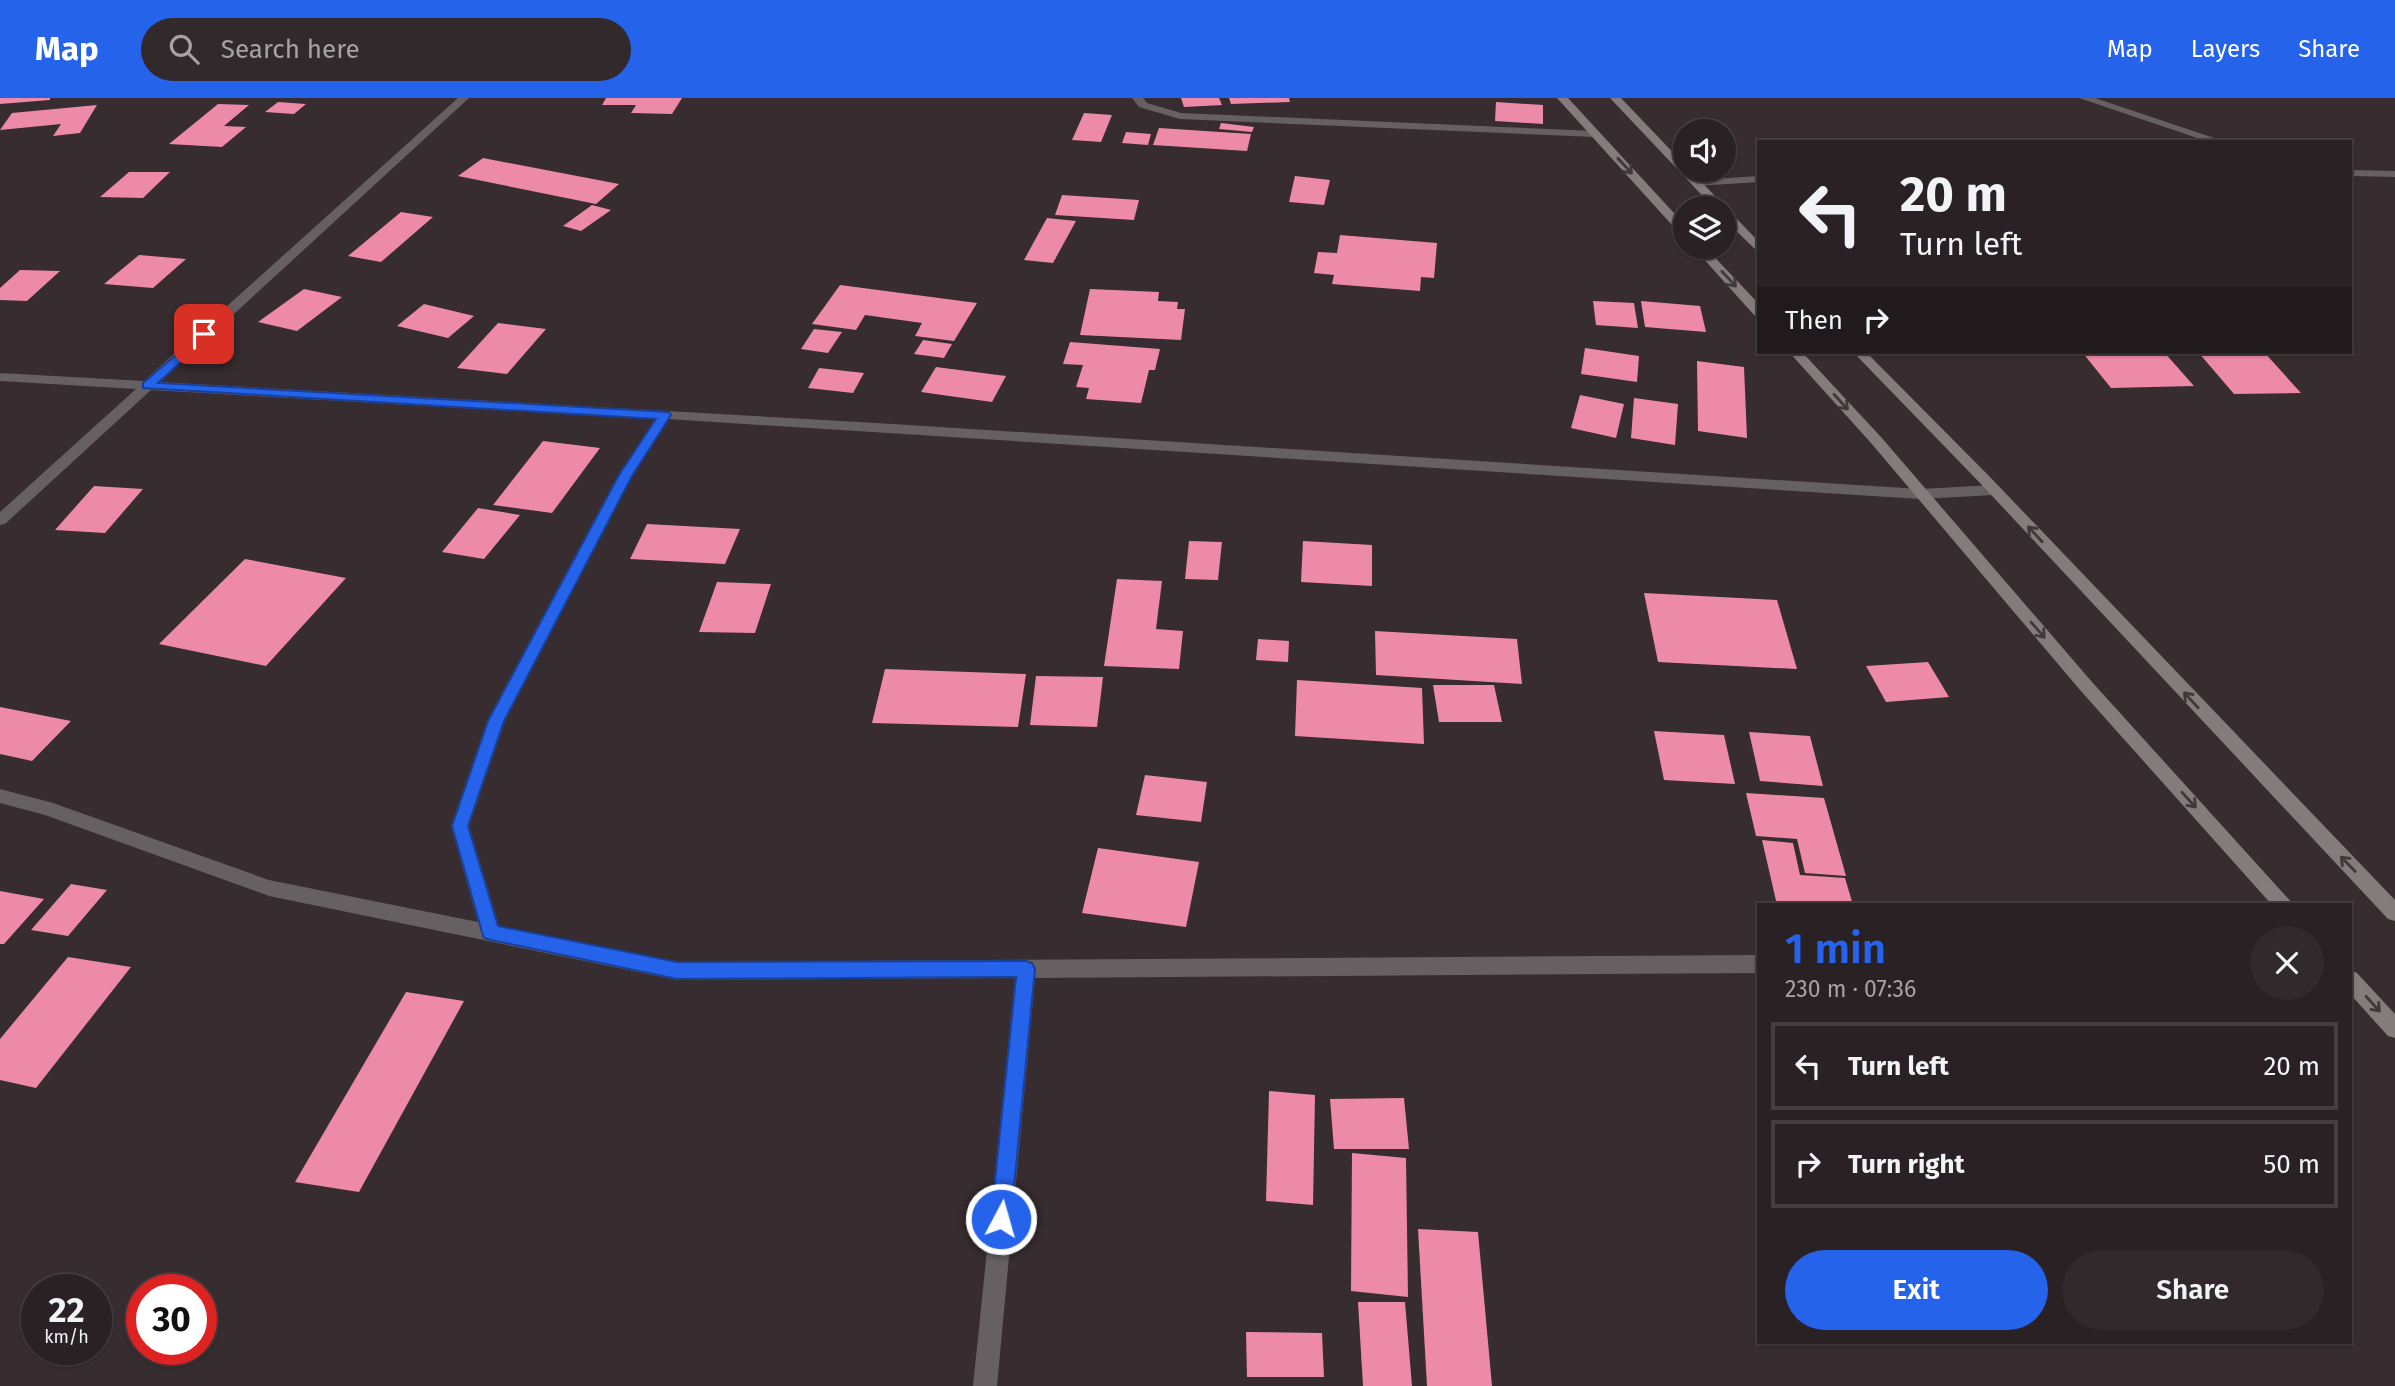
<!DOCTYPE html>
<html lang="en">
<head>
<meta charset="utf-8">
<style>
  body { margin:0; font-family:"Fira Sans",sans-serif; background:#31292b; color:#f1f3f6; height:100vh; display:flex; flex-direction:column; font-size:26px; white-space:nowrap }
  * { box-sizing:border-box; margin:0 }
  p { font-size:23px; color:#a5a3a6 }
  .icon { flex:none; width:38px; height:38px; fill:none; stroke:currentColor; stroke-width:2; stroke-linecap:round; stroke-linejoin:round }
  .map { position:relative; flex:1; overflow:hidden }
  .details { position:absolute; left:1757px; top:805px; width:595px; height:441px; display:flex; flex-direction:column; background:#292123; border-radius:0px; box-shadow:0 2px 5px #0004,0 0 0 2px #453e41 }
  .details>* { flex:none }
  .guide { position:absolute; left:1757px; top:42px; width:595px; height:214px; border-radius:0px; box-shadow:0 2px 5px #0004,0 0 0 2px #453e41; background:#292123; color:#f1f3f6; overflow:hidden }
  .controls { position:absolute; left:1673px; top:21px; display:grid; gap:14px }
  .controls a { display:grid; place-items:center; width:63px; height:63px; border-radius:50%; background:#292123; box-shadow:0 2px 5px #0004,0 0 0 2px #453e41; font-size:35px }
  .speed { position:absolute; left:21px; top:1176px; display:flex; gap:14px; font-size:35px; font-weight:700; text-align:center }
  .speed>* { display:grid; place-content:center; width:91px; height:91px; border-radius:50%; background:#292123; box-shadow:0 2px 5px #0004,0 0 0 2px #453e41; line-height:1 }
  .speed small { font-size:18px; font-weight:400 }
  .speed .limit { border:10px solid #d22; background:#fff; color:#111 }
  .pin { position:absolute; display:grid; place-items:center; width:60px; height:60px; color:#fff; margin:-30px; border-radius:14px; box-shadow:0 4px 10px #0006 }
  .me { position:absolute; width:77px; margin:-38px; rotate:6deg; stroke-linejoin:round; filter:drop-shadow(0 0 5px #0008) }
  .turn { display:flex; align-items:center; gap:24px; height:147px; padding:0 28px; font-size:32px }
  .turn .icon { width:91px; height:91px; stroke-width:2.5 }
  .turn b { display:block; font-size:49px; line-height:60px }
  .then { display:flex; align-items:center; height:66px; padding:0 28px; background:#0003; gap:14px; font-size:26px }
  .round { display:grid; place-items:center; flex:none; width:74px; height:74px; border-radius:37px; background:#31292b }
  .headline { display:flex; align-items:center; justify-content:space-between; height:119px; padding:0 28px }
  h1 { font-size:42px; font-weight:600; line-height:52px; color:#2563eb }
  .button { display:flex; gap:14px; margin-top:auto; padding:14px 28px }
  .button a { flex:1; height:80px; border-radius:42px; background:#2563eb; color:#fff; font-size:28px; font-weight:600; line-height:80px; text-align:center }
  .button a+a { background:#31292b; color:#f1f3f6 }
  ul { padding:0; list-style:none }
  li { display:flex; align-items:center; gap:21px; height:88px; margin:0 14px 10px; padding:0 14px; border:4px solid #453e41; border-radius:0px }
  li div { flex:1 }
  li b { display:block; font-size:26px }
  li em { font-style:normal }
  header { display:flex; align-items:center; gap:42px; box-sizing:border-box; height:98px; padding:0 35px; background:#2563eb; color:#fff }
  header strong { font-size:33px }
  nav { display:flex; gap:38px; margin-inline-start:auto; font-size:24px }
  .search { width:490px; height:63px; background:#31292b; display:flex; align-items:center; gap:18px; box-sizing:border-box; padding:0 24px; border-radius:38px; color:#a5a3a6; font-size:26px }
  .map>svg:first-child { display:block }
</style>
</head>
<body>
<header>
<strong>Map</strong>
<div class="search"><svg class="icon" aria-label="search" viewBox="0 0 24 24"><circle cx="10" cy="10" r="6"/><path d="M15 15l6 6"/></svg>Search here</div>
<nav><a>Map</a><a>Layers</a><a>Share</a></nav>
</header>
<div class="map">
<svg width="2395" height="1288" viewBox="0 0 2395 1288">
  <rect width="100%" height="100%" fill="#372c2f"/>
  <g fill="#ed8aa8">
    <polygon points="0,0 50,0 50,2 0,6"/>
    <polygon points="606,0 682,0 672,16 631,15 636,7 602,7"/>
    <polygon points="1181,0 1219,0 1222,7 1184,9"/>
    <polygon points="1229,0 1289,0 1290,4 1231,6"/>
    <polygon points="278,4 306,6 294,16 265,14"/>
    <polygon points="1496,4 1543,7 1543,26 1495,23"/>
    <polygon points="218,6 249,7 224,28 246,29 222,49 169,46"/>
    <polygon points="97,7 80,35 53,38 61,26 0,32 12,15"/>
    <polygon points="1084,15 1112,17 1101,44 1072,42"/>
    <polygon points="1221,25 1254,29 1252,34 1219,31"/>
    <polygon points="1159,30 1251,36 1247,53 1153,47"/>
    <polygon points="1126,34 1151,36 1148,47 1122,45"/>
    <polygon points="483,60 619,86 596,106 458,78"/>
    <polygon points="129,74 170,74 143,100 100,99"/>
    <polygon points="1295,78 1330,82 1324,107 1289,104"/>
    <polygon points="1062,97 1139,102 1134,122 1055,117"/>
    <polygon points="592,107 611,112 581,133 563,128"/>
    <polygon points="401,114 433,119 381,164 348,158"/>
    <polygon points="1047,120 1076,123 1053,165 1024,162"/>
    <polygon points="1340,137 1437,145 1434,180 1421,179 1420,193 1332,186 1334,177 1314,175 1318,154 1337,155"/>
    <polygon points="139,157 186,161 153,190 104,186"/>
    <polygon points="20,172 60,173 27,203 0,202 0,190"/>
    <polygon points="840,187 977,205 954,243 915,238 922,225 865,217 856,232 812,226"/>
    <polygon points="304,191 342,199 297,233 258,224"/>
    <polygon points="1090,191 1159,194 1158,203 1178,204 1177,211 1185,211 1181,242 1080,237"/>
    <polygon points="1593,203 1634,205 1638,230 1596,227"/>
    <polygon points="1641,203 1700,208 1706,234 1645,229"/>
    <polygon points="424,206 474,218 448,240 397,228"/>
    <polygon points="498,225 546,231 507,276 457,270"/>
    <polygon points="814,231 842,234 828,255 801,251"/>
    <polygon points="923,242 952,246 944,260 914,256"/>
    <polygon points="1070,244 1160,251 1155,272 1149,272 1141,305 1086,301 1089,290 1076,289 1083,267 1063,266"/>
    <polygon points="1585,250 1639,258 1637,284 1581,276"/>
    <polygon points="2082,254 2164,254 2194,288 2111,290"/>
    <polygon points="2198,254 2264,254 2301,295 2234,296"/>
    <polygon points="1697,263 1744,269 1747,340 1698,333"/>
    <polygon points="936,269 1006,278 992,304 921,294"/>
    <polygon points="819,270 864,275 853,295 808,290"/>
    <polygon points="1580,297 1624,306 1616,340 1571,330"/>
    <polygon points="1634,300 1678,306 1675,347 1631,340"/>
    <polygon points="543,343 600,350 552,415 493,407"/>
    <polygon points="94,388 143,391 105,435 55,432"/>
    <polygon points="478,410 520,417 484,461 442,454"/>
    <polygon points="647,426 740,431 725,466 630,461"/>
    <polygon points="1189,443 1222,444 1218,482 1185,481"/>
    <polygon points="1303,443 1372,447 1372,488 1301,484"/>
    <polygon points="245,461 346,480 266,568 159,546"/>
    <polygon points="1117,481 1162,483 1156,531 1183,533 1179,571 1104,568"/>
    <polygon points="717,484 771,486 755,535 699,534"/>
    <polygon points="1644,495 1777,502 1797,571 1658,564"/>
    <polygon points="1375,533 1517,541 1522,586 1376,577"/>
    <polygon points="1258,541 1289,543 1288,564 1256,562"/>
    <polygon points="1928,564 1949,599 1886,604 1866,568"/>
    <polygon points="885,571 1026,576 1018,629 872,625"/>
    <polygon points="1036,578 1103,579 1097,629 1030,627"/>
    <polygon points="1297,582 1422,590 1424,646 1295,638"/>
    <polygon points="1433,587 1494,587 1502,624 1439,624"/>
    <polygon points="0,609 71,623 32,663 0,656"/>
    <polygon points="1654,633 1724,637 1735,686 1664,682"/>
    <polygon points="1749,634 1810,638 1823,688 1760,683"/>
    <polygon points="1145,677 1207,684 1201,724 1136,717"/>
    <polygon points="1746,695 1824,700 1846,778 1805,775 1797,741 1756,738"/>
    <polygon points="1762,742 1793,745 1800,777 1845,780 1853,807 1777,807"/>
    <polygon points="1098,750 1199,764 1186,829 1082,815"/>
    <polygon points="71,786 107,792 68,838 31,832"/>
    <polygon points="0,793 44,801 4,846 0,846"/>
    <polygon points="68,859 131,869 36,990 0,982 0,941"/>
    <polygon points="406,894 464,903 359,1094 295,1084"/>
    <polygon points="1269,993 1315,997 1313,1107 1266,1103"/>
    <polygon points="1404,1000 1409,1051 1334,1051 1330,1001"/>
    <polygon points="1352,1055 1406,1060 1408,1199 1351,1193"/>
    <polygon points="1418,1131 1478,1134 1492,1288 1427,1288"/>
    <polygon points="1358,1204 1405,1204 1412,1288 1363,1288"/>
    <polygon points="1246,1234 1322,1235 1324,1279 1247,1279"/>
  </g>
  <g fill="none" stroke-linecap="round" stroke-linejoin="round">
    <g fill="#666062" fill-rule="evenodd">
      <polygon points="458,0 469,0 160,284 893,326 1920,391 1994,387 2001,392 1994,397 1920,401 668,321 632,377 505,623 469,728 499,828 677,864 1759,857 1759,875 1035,880 997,1288 973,1288 1015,880 677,882 269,798 45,717 0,705 0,691 53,705 269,782 478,824 451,728 487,623 618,377 655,321 151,292 5,426 0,427 0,414 136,291 0,283 0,275 144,283"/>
      <polygon points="1132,0 1143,0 1147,5 1181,15 1595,33 1600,36 1595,39 1180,21 1139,9"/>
      <polygon points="2079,0 2095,0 2226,44 2209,44"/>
      <polygon points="2350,72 2395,73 2395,79 2350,78"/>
      <polygon points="1759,78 1759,84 1697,88 1691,85 1697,82"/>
    </g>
    <g fill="#847b7d" fill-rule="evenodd">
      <polygon points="1557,0 1568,0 1685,127 1685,138 1681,137"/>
      <polygon points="1610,0 1621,0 1685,67 1685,72 1690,72 1759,144 1759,155 1724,121 1724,110 1714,110"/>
      <polygon points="1693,149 1705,149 1759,206 1759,218 1754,217"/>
      <polygon points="1789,254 1802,254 1881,339 2092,584 2294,807 2272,807 2080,592 1871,345"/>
      <polygon points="1853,254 1866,254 1990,379 2395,802 2395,823 2388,821 1980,385"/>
      <polygon points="2350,872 2357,875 2395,916 2395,940 2388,938 2350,896"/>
    </g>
  </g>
  <defs><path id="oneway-shaft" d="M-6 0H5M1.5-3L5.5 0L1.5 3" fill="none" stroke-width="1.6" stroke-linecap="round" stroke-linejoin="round" transform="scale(1.75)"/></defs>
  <g stroke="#40393b">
    <use href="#oneway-shaft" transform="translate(1625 68) rotate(47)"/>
    <use href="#oneway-shaft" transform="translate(1729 181) rotate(47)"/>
    <use href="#oneway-shaft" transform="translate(1841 304) rotate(48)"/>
    <use href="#oneway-shaft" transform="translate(2035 436) rotate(-133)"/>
    <use href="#oneway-shaft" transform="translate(2038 532) rotate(49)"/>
    <use href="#oneway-shaft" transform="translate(2191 602) rotate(-133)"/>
    <use href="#oneway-shaft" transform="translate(2189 702) rotate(48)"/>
    <use href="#oneway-shaft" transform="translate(2348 766) rotate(-134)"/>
    <use href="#oneway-shaft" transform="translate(2373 906) rotate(48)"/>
  </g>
  <polygon fill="#2563eb" stroke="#184099" stroke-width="2" points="204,233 208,234 208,239 158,285 669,314 671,317 632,378 504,623 468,728 498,828 677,864 1026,863 1032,865 1035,871 1011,1121 1008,1128 1001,1131 994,1128 991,1121 1016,879 677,881 491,842 484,840 482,834 452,728 488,623 619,377 656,321 143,290 143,285"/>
</svg>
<div class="controls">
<a><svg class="icon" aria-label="sound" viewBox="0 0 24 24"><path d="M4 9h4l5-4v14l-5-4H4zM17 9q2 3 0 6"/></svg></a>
<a><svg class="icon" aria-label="layers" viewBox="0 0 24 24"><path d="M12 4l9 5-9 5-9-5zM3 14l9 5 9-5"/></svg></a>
</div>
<div class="speed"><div>22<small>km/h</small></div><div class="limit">30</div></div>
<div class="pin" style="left:204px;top:236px;background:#d93025"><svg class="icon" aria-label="arrive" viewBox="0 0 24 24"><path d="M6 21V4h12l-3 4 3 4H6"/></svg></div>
<svg class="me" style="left:1001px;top:1121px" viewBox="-20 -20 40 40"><circle r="17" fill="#2563eb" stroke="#fff" stroke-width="3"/><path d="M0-11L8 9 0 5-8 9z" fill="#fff"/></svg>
<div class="guide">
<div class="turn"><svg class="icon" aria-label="left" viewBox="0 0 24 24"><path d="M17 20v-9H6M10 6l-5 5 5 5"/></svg><div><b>20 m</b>Turn left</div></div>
<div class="then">Then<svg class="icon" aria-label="right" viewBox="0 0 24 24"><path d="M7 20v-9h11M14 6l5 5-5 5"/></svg></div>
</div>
<section class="details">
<div class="headline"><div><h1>1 min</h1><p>230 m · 07:36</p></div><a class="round"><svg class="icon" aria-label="close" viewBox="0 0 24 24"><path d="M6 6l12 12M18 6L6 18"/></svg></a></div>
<ul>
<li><svg class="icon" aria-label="left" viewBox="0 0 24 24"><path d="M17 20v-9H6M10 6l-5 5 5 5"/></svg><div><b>Turn left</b></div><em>20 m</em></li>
<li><svg class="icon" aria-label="right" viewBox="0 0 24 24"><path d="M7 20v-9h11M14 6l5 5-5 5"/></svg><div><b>Turn right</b></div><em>50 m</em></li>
</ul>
<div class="button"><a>Exit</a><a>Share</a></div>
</section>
</div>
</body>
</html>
